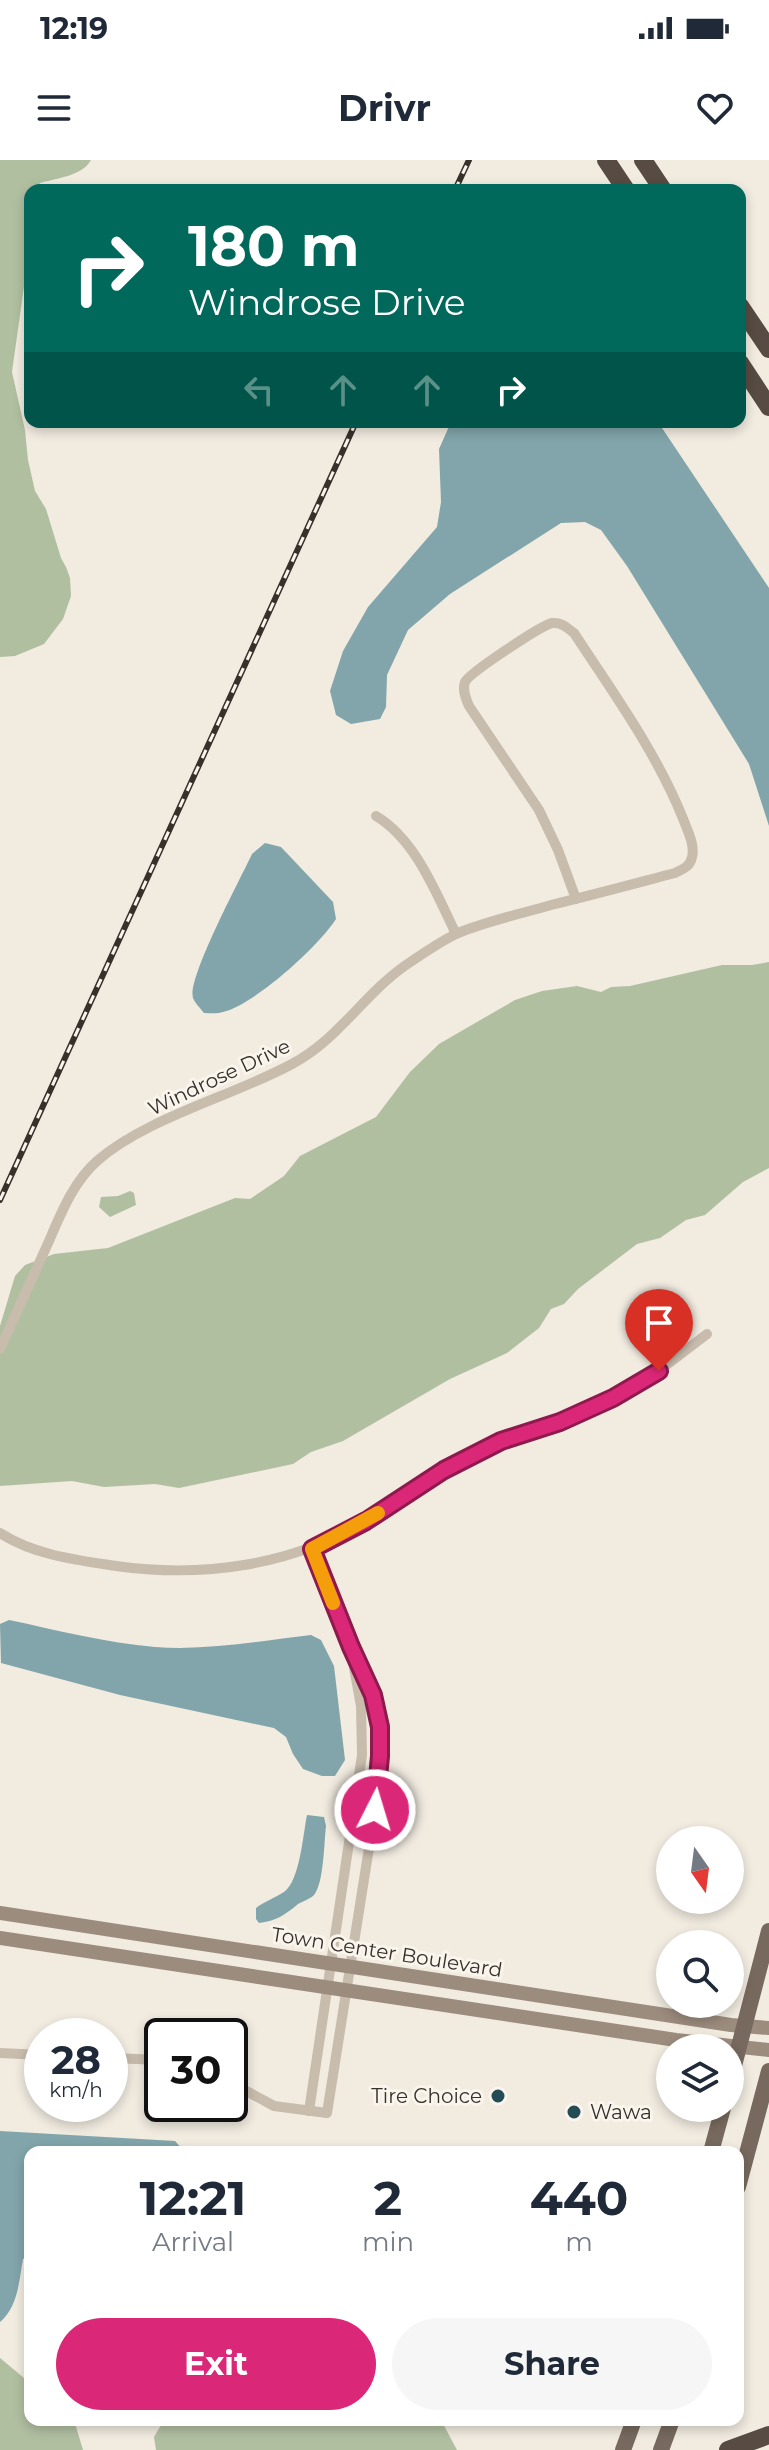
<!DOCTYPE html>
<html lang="en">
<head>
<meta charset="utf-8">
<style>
  body { margin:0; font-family:Montserrat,sans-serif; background:#f6f6f7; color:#1f2937; height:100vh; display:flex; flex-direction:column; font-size:30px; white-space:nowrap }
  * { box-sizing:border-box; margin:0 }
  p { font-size:26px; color:#747a83 }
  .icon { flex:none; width:44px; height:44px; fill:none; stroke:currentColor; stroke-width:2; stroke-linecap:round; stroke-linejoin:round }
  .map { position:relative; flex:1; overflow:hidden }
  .side { position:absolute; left:24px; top:1986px; width:720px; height:280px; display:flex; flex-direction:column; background:#fff; border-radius:16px; box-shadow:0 4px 12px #0003 }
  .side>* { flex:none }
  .guide { position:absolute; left:24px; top:24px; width:722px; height:244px; border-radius:16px; box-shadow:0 4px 12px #0003; background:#00695c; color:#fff; overflow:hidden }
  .needle { width:52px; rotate:166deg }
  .controls { position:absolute; left:656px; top:1666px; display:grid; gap:16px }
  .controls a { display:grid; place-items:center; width:88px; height:88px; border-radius:50%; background:#fff; box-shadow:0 4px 12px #0003; font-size:40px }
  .speed { position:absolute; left:24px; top:1858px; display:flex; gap:16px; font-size:40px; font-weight:700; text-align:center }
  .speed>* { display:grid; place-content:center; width:104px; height:104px; border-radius:50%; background:#fff; box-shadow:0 4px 12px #0003; line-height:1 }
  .speed small { font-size:20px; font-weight:400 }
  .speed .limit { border:4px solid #111; border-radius:12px; background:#fff; color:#111 }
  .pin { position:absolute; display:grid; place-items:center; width:68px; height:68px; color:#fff; margin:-82px -34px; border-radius:50% 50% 50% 0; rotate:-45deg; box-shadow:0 0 8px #0007 }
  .pin .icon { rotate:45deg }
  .me { position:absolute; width:88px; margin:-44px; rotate:5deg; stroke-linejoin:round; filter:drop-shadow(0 0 6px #0008) }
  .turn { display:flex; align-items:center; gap:28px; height:168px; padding:0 32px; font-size:36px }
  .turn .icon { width:104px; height:104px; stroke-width:2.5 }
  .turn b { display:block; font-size:56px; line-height:68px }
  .lanes { display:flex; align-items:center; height:76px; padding:0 32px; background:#0003; justify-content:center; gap:40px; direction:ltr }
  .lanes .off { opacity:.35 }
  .eta { display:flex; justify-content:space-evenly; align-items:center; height:136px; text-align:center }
  .eta b { font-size:48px; font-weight:700; line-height:56px }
  .button { display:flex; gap:16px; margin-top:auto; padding:16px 32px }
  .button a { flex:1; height:92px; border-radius:48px; background:#db2777; color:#fff; font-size:32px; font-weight:700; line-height:92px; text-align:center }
  .button a+a { background:#f6f6f7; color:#1f2937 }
  .status { display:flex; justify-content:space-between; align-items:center; height:56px; padding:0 40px; background:#fff; direction:ltr }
  .status svg { height:22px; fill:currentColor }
  header { display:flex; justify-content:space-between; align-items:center; height:104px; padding:0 32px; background:#fff; font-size:36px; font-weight:700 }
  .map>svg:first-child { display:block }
</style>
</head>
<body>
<div class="status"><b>12:19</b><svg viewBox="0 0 49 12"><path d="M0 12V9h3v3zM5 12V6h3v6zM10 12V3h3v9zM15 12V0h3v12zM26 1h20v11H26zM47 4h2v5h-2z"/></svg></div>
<header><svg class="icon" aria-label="menu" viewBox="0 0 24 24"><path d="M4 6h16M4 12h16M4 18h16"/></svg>Drivr<svg class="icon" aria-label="heart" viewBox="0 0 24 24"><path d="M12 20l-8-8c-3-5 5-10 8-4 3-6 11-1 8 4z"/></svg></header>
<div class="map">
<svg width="769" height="2290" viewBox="0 0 769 2290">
  <rect width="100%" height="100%" fill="#f1ebe0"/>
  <g fill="#b1bfa1">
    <path d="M 0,0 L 91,0 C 82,16 57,18 40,23 L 36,30 L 30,30 L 29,91 L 12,212 L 25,270 L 28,300 L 35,331 L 46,349 L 61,398 L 66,407 L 70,418 L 71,436 L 63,459 L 44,484 L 15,496 L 0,497 Z"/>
    <polygon points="769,802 769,1008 743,1022 705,1055 686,1060 660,1078 637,1084 578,1129 564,1144 551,1149 539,1168 507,1193 450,1219 343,1281 311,1292 293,1304 179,1328 155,1324 104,1327 72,1321 0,1326 0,1166 15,1116 25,1105 54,1094 108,1088 235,1038 250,1039 284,1016 300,996 376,957 410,912 439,884 515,840 542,831 577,826 601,832 611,827 630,826 722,805 752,805"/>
    <polygon points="130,1031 134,1033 136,1045 110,1057 99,1047 101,1037 118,1036"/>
    <polygon points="0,2198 30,2223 30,2260 74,2260 83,2290 0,2290"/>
    <polygon points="164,2260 441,2260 457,2290 156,2290 154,2277"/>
  </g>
  <g fill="#81a5ab">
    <polygon points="451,262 658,262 769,428 769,666 749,604 627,406 601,370 585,362 561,363 450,434 408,470 387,515 386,547 380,559 351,564 336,555 330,531 343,491 368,447 437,367 441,342 439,289"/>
    <path d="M 265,683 L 281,687 L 333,742 L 336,759 C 318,787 255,844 223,852 C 217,854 211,853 204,853 C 201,849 195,843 193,838 C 187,818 241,718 252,694 Z"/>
    <path d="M 9,1460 C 57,1470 106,1483 155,1487 C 207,1491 260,1481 311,1475 L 321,1480 L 334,1506 L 345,1600 L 335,1616 L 322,1616 L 303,1609 L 293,1594 L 286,1577 L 274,1568 L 120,1535 L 1,1503 L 0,1464 Z"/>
    <path d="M 307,1655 L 324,1657 L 326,1666 C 324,1682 324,1723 314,1735 C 310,1739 303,1741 298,1744 C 285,1755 276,1761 259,1763 L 256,1759 L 256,1748 C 265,1741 275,1738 284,1732 C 300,1721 303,1674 307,1655 Z"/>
    <path d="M 0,1971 L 175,1981 L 185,1992 L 30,1992 L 30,2095 L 23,2099 C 19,2121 18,2147 0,2162 Z"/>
  </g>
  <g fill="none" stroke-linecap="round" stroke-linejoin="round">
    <g stroke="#c8bcad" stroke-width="10">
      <path d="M 376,656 C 416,680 436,733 456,774"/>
      <path d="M 0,1189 C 15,1156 30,1123 45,1090 C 59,1059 71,1024 97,1001 C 146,958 233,936 292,904 C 338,880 364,834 406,805 C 422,794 441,781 458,773 C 488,761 520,754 551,745 C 592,735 633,724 675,713 C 683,709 690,707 692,697 C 695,685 688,672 684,661 C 657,593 614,534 574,473 C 567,468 562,462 552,463 C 542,465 469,513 465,522 C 462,530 466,539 469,546 L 539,650 L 558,690 L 576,739"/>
      <path d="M 0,1373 C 34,1395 76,1400 116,1406 C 203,1418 291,1406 368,1360 C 411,1334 452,1304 498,1283 C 517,1274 537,1270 556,1263 C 575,1256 594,1248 612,1239 C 646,1222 677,1197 707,1174"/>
      <polyline points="0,1893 42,1895"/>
      <polyline points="110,1898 162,1900"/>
      <polyline points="230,1922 274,1946 327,1953 375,1650 380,1596 380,1567 373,1535 351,1487 312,1389"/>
      <polyline points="309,1951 362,1595 361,1546 352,1497"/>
    </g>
    <g stroke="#9c8c7e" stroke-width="14">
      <polyline points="0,1753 731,1865 769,1868"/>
      <polyline points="0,1778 676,1880 769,1890"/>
    </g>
    <g stroke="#77695d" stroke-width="16">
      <polyline points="730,1921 769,1771"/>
      <polyline points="711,1992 723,1948"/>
      <polyline points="738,2027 769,1911"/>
      <polyline points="623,2290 634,2260"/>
      <polyline points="661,2290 672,2260"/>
    </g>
    <g stroke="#574b43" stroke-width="18">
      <polyline points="606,0 626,30"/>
      <polyline points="643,0 663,30"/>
      <polyline points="740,146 769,189"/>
      <polyline points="740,203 769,247"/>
      <polyline points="728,2290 769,2275"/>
    </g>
    <g stroke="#37302b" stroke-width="6">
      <g id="rail">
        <polyline points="455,30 469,0"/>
        <polyline points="0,1040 356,262"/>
      </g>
    </g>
    <use href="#rail" stroke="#f9f4ec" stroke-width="3" stroke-dasharray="9" stroke-linecap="butt"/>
  </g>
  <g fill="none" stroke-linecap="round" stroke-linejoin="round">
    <g stroke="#8e194d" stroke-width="20">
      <polyline id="route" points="375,1650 380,1596 380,1567 373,1535 351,1487 312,1389 366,1361 444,1310 501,1281 560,1262 613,1238 659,1211"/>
    </g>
    <use href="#route" stroke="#db2777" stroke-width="14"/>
    <polyline stroke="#f59e0b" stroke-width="14" points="333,1443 312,1389 378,1353"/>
  </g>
  <g fill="#244c55" stroke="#f9f4ec" stroke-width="3">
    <circle cx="498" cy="1936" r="8"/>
    <circle cx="574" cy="1952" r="8"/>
  </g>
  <g text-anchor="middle" stroke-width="6" stroke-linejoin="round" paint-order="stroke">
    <g font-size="20" fill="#37302b" stroke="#f9f4ec">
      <text transform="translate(219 917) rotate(-25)" y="7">Windrose Drive</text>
      <text transform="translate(387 1792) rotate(9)" y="7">Town Center Boulevard</text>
    </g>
    <g font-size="20" fill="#37302b" stroke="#f9f4ec" text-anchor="end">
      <text x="482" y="1943">Tire Choice</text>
      <text x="590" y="1959" text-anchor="start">Wawa</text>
    </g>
  </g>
</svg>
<div class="controls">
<a><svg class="needle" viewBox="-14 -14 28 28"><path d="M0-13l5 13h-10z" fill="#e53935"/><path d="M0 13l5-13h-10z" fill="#747a83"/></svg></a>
<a><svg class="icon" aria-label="search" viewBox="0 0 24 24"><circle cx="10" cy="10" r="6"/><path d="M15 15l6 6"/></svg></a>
<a><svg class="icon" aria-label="layers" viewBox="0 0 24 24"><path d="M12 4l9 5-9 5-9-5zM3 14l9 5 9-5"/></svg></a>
</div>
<div class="speed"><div>28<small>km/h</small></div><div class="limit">30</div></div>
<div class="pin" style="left:659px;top:1211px;background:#d93025"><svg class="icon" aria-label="arrive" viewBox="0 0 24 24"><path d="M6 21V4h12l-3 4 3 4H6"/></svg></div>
<svg class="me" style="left:375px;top:1650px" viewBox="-20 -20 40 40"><circle r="17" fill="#db2777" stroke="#fff" stroke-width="3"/><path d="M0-11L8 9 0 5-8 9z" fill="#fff"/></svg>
<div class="guide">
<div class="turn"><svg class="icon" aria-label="right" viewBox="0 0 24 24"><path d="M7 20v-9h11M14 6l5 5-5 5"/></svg><div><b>180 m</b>Windrose Drive</div></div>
<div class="lanes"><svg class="icon off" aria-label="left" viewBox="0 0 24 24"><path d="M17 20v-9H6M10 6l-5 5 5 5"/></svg><svg class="icon off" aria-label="ahead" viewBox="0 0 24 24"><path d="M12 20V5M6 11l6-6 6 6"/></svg><svg class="icon off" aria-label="ahead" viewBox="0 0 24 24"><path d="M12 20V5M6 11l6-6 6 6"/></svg><svg class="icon" aria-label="right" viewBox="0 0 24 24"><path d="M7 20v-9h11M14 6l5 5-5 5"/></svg></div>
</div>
<section class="side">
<div class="eta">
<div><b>12:21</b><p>Arrival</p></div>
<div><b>2</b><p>min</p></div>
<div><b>440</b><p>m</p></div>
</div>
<div class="button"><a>Exit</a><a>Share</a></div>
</section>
</div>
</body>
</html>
